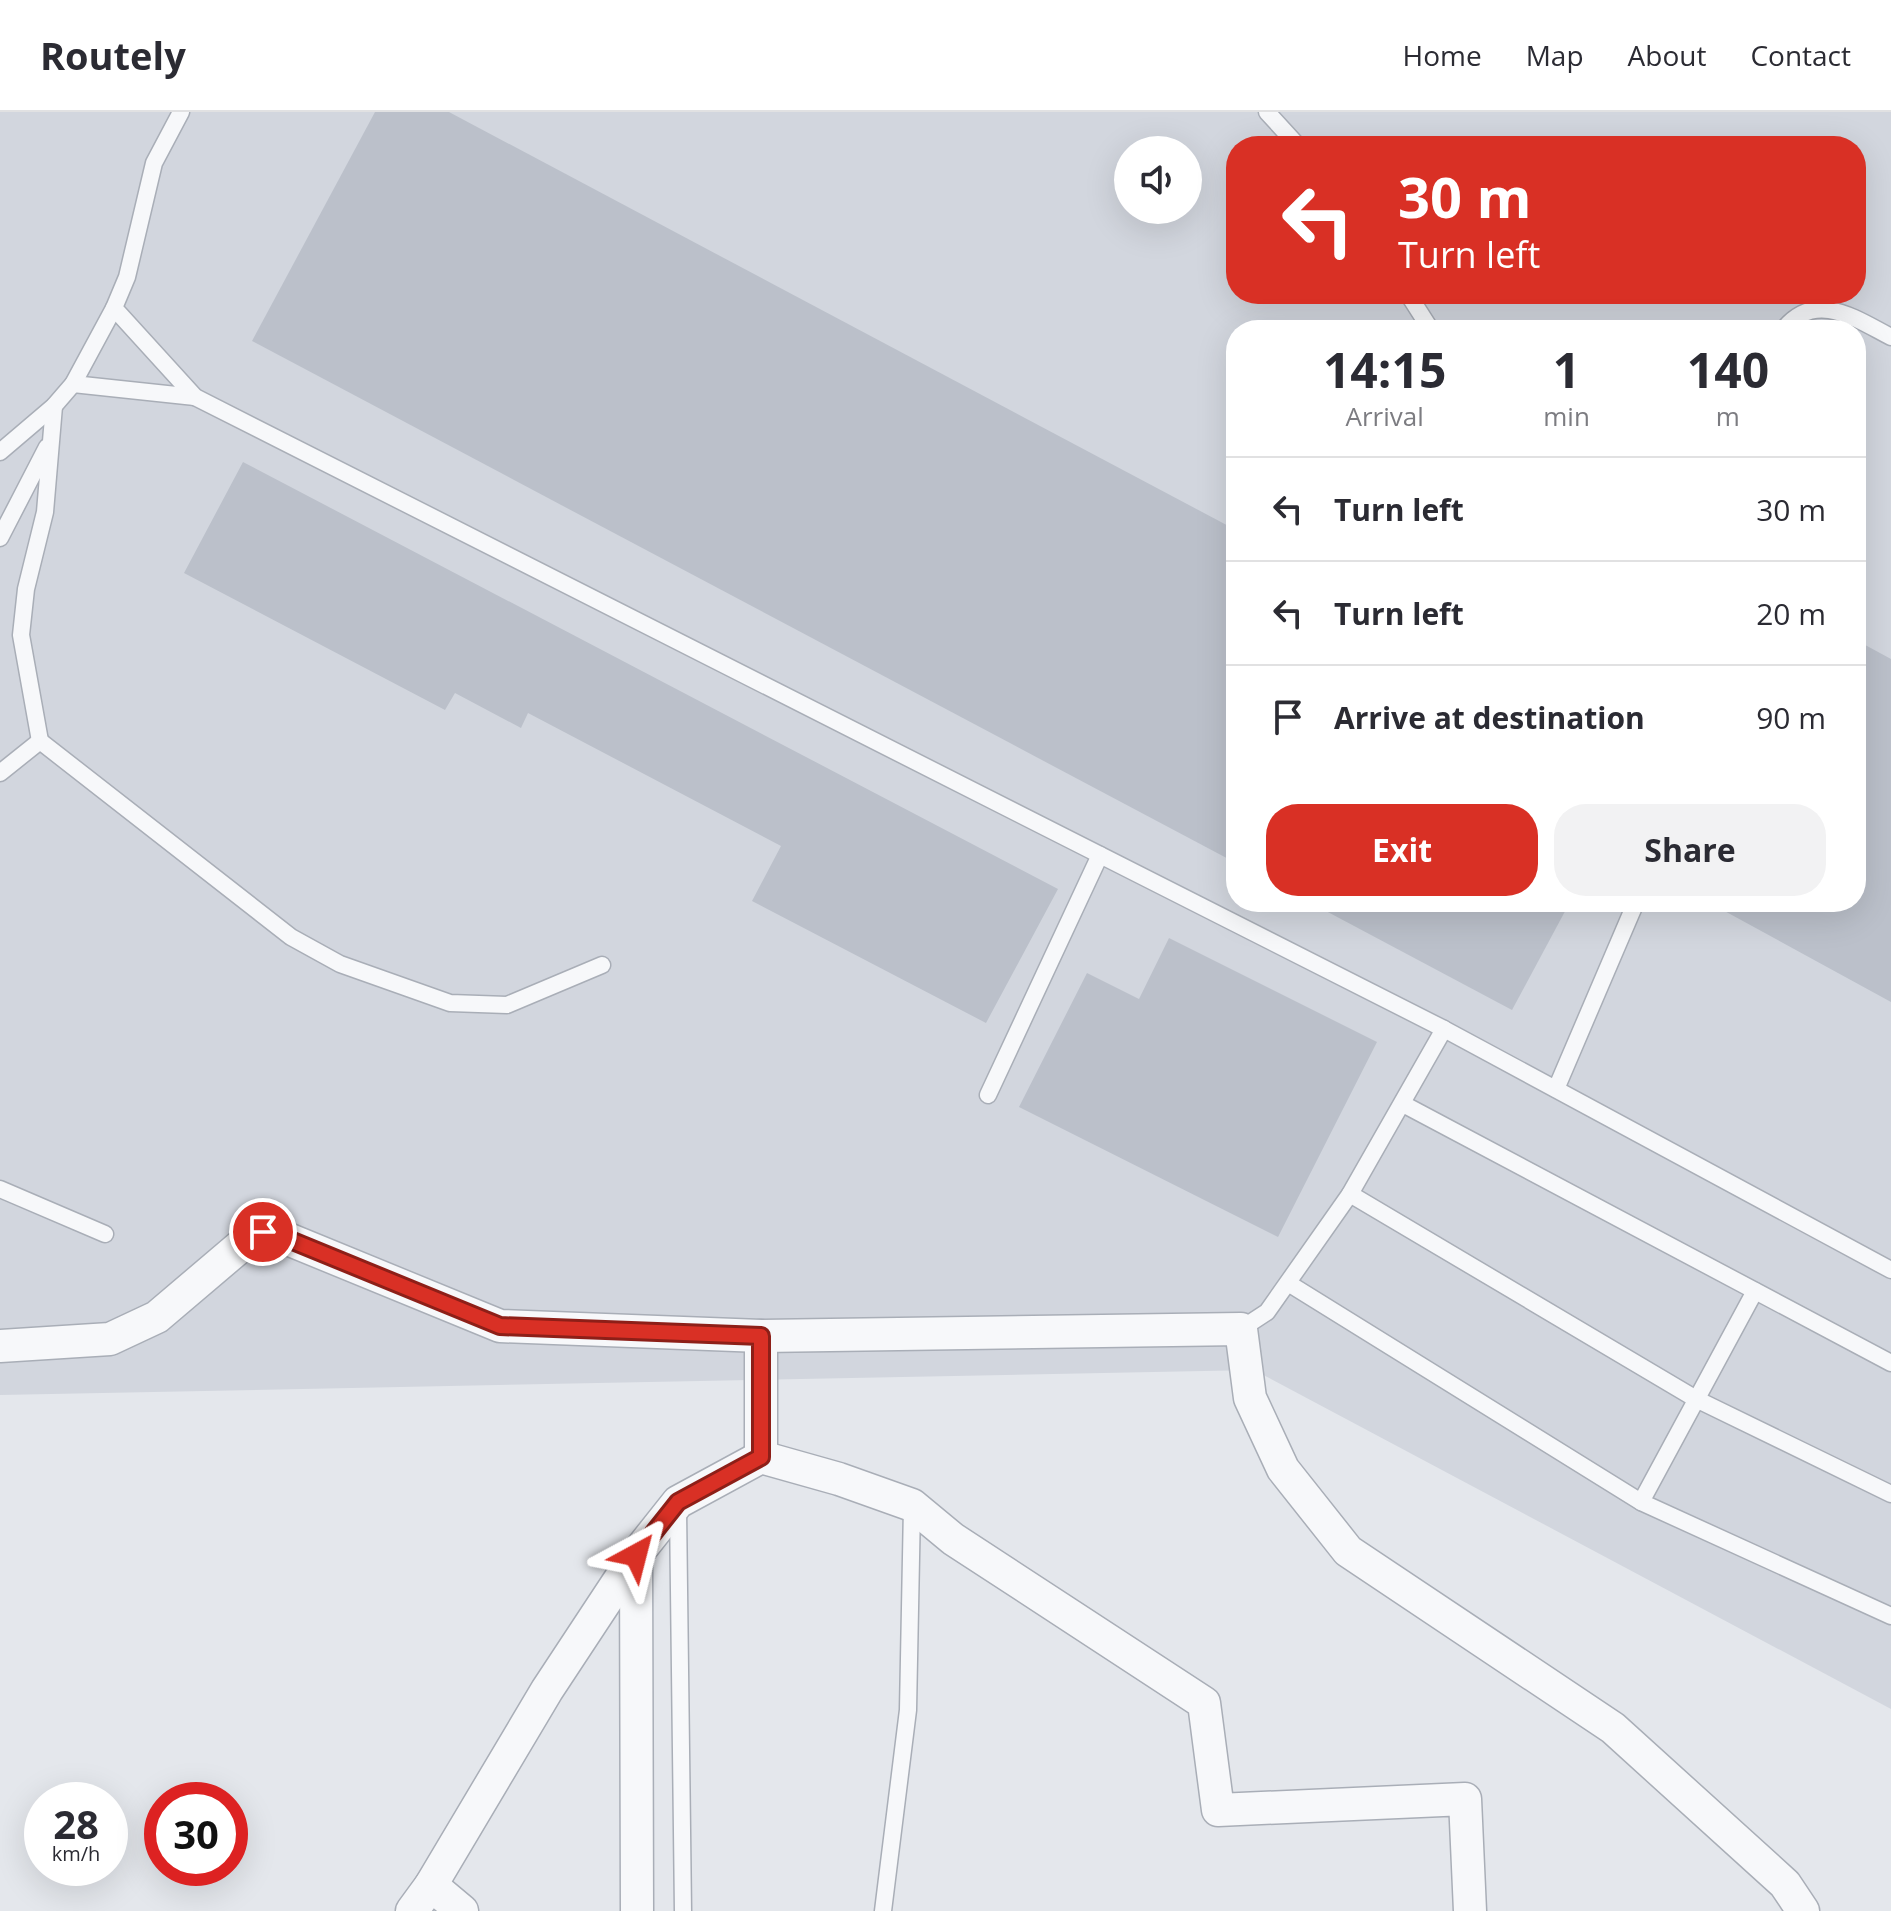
<!DOCTYPE html>
<html lang="en">
<head>
<meta charset="utf-8">
<style>
  body { margin:0; font-family:"Open Sans",sans-serif; background:#f2f2f3; color:#2b2b33; height:100vh; display:flex; flex-direction:column; font-size:30px; white-space:nowrap }
  * { box-sizing:border-box; margin:0 }
  p { font-size:26px; color:#7c7c81 }
  .icon { flex:none; width:44px; height:44px; fill:none; stroke:currentColor; stroke-width:2; stroke-linecap:round; stroke-linejoin:round }
  .map { position:relative; flex:1; overflow:hidden }
  .details { position:absolute; left:1226px; top:208px; width:640px; height:592px; display:flex; flex-direction:column; background:#fff; border-radius:32px; box-shadow:0 8px 32px #0002 }
  .details>* { flex:none }
  .banner { position:absolute; left:1226px; top:24px; width:640px; height:168px; border-radius:32px; box-shadow:0 8px 32px #0002; background:#d93025; color:#fff; overflow:hidden }
  .fabs { position:absolute; left:1114px; top:24px; display:grid; gap:16px }
  .fabs a { display:grid; place-items:center; width:88px; height:88px; border-radius:50%; background:#fff; box-shadow:0 8px 32px #0002; font-size:40px }
  .speed { position:absolute; left:24px; top:1670px; display:flex; gap:16px; font-size:40px; font-weight:700; text-align:center }
  .speed>* { display:grid; place-content:center; width:104px; height:104px; border-radius:50%; background:#fff; box-shadow:0 8px 32px #0002; line-height:1 }
  .speed small { font-size:20px; font-weight:400 }
  .speed .limit { border:12px solid #d22; background:#fff; color:#111 }
  .pin { position:absolute; display:grid; place-items:center; width:68px; height:68px; color:#fff; margin:-34px; border:4px solid #fff; border-radius:50%; box-shadow:0 2px 8px #0007 }
  .me { position:absolute; width:88px; margin:-44px; rotate:38deg; stroke-linejoin:round; filter:drop-shadow(0 0 6px #0008) }
  .turn { display:flex; align-items:center; gap:28px; height:168px; padding:0 40px; font-size:36px }
  .turn .icon { width:104px; height:104px; stroke-width:2.5 }
  .turn b { display:block; font-size:56px; line-height:68px }
  .eta { display:flex; justify-content:space-evenly; align-items:center; height:136px; text-align:center }
  .eta b { font-size:48px; font-weight:700; line-height:56px }
  .primary-button { display:flex; gap:16px; margin-top:auto; padding:16px 40px }
  .primary-button a { flex:1; height:92px; border-radius:32px; background:#d93025; color:#fff; font-size:32px; font-weight:700; line-height:92px; text-align:center }
  .primary-button a+a { background:#f2f2f3; color:#2b2b33 }
  ul { padding:0; list-style:none }
  li { display:flex; align-items:center; gap:24px; height:104px; padding:0 40px; border-top:2px solid #e1e1e2 }
  li div { flex:1 }
  li b { display:block; font-size:30px }
  li em { font-style:normal }
  header { display:flex; align-items:center; gap:48px; box-sizing:border-box; height:112px; padding:0 40px; background:#fff; border-bottom:2px solid #e1e1e2 }
  header strong { font-size:38px }
  nav { display:flex; gap:44px; margin-inline-start:auto; font-size:28px }
  .map>svg:first-child { display:block }
</style>
</head>
<body>
<header>
<strong>Routely</strong>
<nav><a>Home</a><a>Map</a><a>About</a><a>Contact</a></nav>
</header>
<div class="map">
<svg width="1891" height="1799" viewBox="0 0 1891 1799">
  <rect width="100%" height="100%" fill="#e4e7ec"/>
  <path fill="#d2d6de" fill-rule="evenodd" d="M 0,0 L 1891,0 L 1891,1597 L 1254,1258 L 0,1283 ZM 1236,34 L 1856,34 L 1856,182 L 1236,182 ZM 1128,38 L 1188,38 L 1188,98 L 1128,98 ZM 1236,218 L 1856,218 L 1856,790 L 1236,790 Z"/>
  <g fill="#bbc0ca">
    <polygon points="375,0 449,0 1236,418 1236,751 252,229"/>
    <polygon points="243,350 1058,777 986,911 752,789 781,734 528,601 521,616 455,581 445,598 184,461"/>
    <polygon points="1856,528 1891,547 1891,890 1708,790 1856,790"/>
    <polygon points="1309,790 1570,790 1512,898"/>
    <polygon points="1169,826 1377,930 1278,1125 1019,995 1087,861 1139,887"/>
  </g>
  <g fill="none" stroke-linecap="round" stroke-linejoin="round">
    <g stroke="#a9aeb7" stroke-width="19">
      <g id="service">
        <polyline points="181,0 154,51 127,165 114,196 195,285 1444,917 1891,1158"/>
        <polyline points="1267,0 1298,34"/>
        <polyline points="1408,182 1431,218"/>
        <path d="M 1783,218 C 1815,177 1856,207 1891,225"/>
        <polyline points="73,272 195,285"/>
        <polyline points="0,340 54,294 73,272 114,196"/>
        <polyline points="0,426 47,335"/>
        <polyline points="40,629 21,523 26,477 45,400 54,294"/>
        <polyline points="0,661 40,629 291,825 340,852 450,891 507,893 602,853"/>
        <polyline points="1556,977 1636,790"/>
        <polyline points="988,983 1100,743"/>
        <polyline points="1403,992 1891,1251"/>
        <polyline points="0,1077 105,1122"/>
        <polyline points="1350,1082 1696,1287 1891,1382"/>
        <polyline points="1288,1171 1641,1390 1891,1504"/>
        <polyline points="1241,1217 1267,1200 1350,1082 1444,917"/>
        <polyline points="1641,1390 1755,1179"/>
        <polyline points="678,1397 683,1799"/>
        <polyline points="883,1799 908,1598 912,1395"/>
      </g>
    </g>
    <g stroke="#a9aeb7" stroke-width="35">
      <g id="minor">
        <polyline points="0,1234 110,1227 157,1205 250,1126 263,1120 278,1123 500,1214 761,1224 1241,1217 1250,1286 1283,1357 1348,1439 1613,1616 1785,1772 1803,1799"/>
        <polyline points="761,1345 761,1224"/>
        <polyline points="431,1773 462,1799"/>
        <polyline points="412,1799 431,1773 547,1578 636,1443"/>
        <polyline points="637,1799 636,1443 678,1390 761,1345 839,1367 912,1393 953,1427 1204,1591 1218,1698 1465,1687 1470,1799"/>
      </g>
    </g>
    <use href="#service" stroke="#f7f8fa" stroke-width="16"/>
    <use href="#minor" stroke="#f7f8fa" stroke-width="32"/>
  </g>
  <g fill="none" stroke-linecap="round" stroke-linejoin="round">
    <g stroke="#8d1f18" stroke-width="20">
      <polyline id="route" points="263,1120 278,1123 500,1214 761,1224 761,1345 678,1390 636,1443"/>
    </g>
    <use href="#route" stroke="#d93025" stroke-width="14"/>
  </g>
</svg>
<div class="fabs">
<a><svg class="icon" aria-label="sound" viewBox="0 0 24 24"><path d="M4 9h4l5-4v14l-5-4H4zM17 9q2 3 0 6"/></svg></a>
</div>
<div class="speed"><div>28<small>km/h</small></div><div class="limit">30</div></div>
<div class="pin" style="left:263px;top:1120px;background:#d93025"><svg class="icon" aria-label="arrive" viewBox="0 0 24 24"><path d="M6 21V4h12l-3 4 3 4H6"/></svg></div>
<svg class="me" style="left:636px;top:1443px" viewBox="-20 -20 40 40"><path d="M0-17L14 15 0 8-14 15z" fill="#d93025" stroke="#fff" stroke-width="4"/></svg>
<div class="banner">
<div class="turn"><svg class="icon" aria-label="left" viewBox="0 0 24 24"><path d="M17 20v-9H6M10 6l-5 5 5 5"/></svg><div><b>30 m</b>Turn left</div></div>
</div>
<section class="details">
<div class="eta">
<div><b>14:15</b><p>Arrival</p></div>
<div><b>1</b><p>min</p></div>
<div><b>140</b><p>m</p></div>
</div>
<ul>
<li><svg class="icon" aria-label="left" viewBox="0 0 24 24"><path d="M17 20v-9H6M10 6l-5 5 5 5"/></svg><div><b>Turn left</b></div><em>30 m</em></li>
<li><svg class="icon" aria-label="left" viewBox="0 0 24 24"><path d="M17 20v-9H6M10 6l-5 5 5 5"/></svg><div><b>Turn left</b></div><em>20 m</em></li>
<li><svg class="icon" aria-label="arrive" viewBox="0 0 24 24"><path d="M6 21V4h12l-3 4 3 4H6"/></svg><div><b>Arrive at destination</b></div><em>90 m</em></li>
</ul>
<div class="primary-button"><a>Exit</a><a>Share</a></div>
</section>
</div>
</body>
</html>
